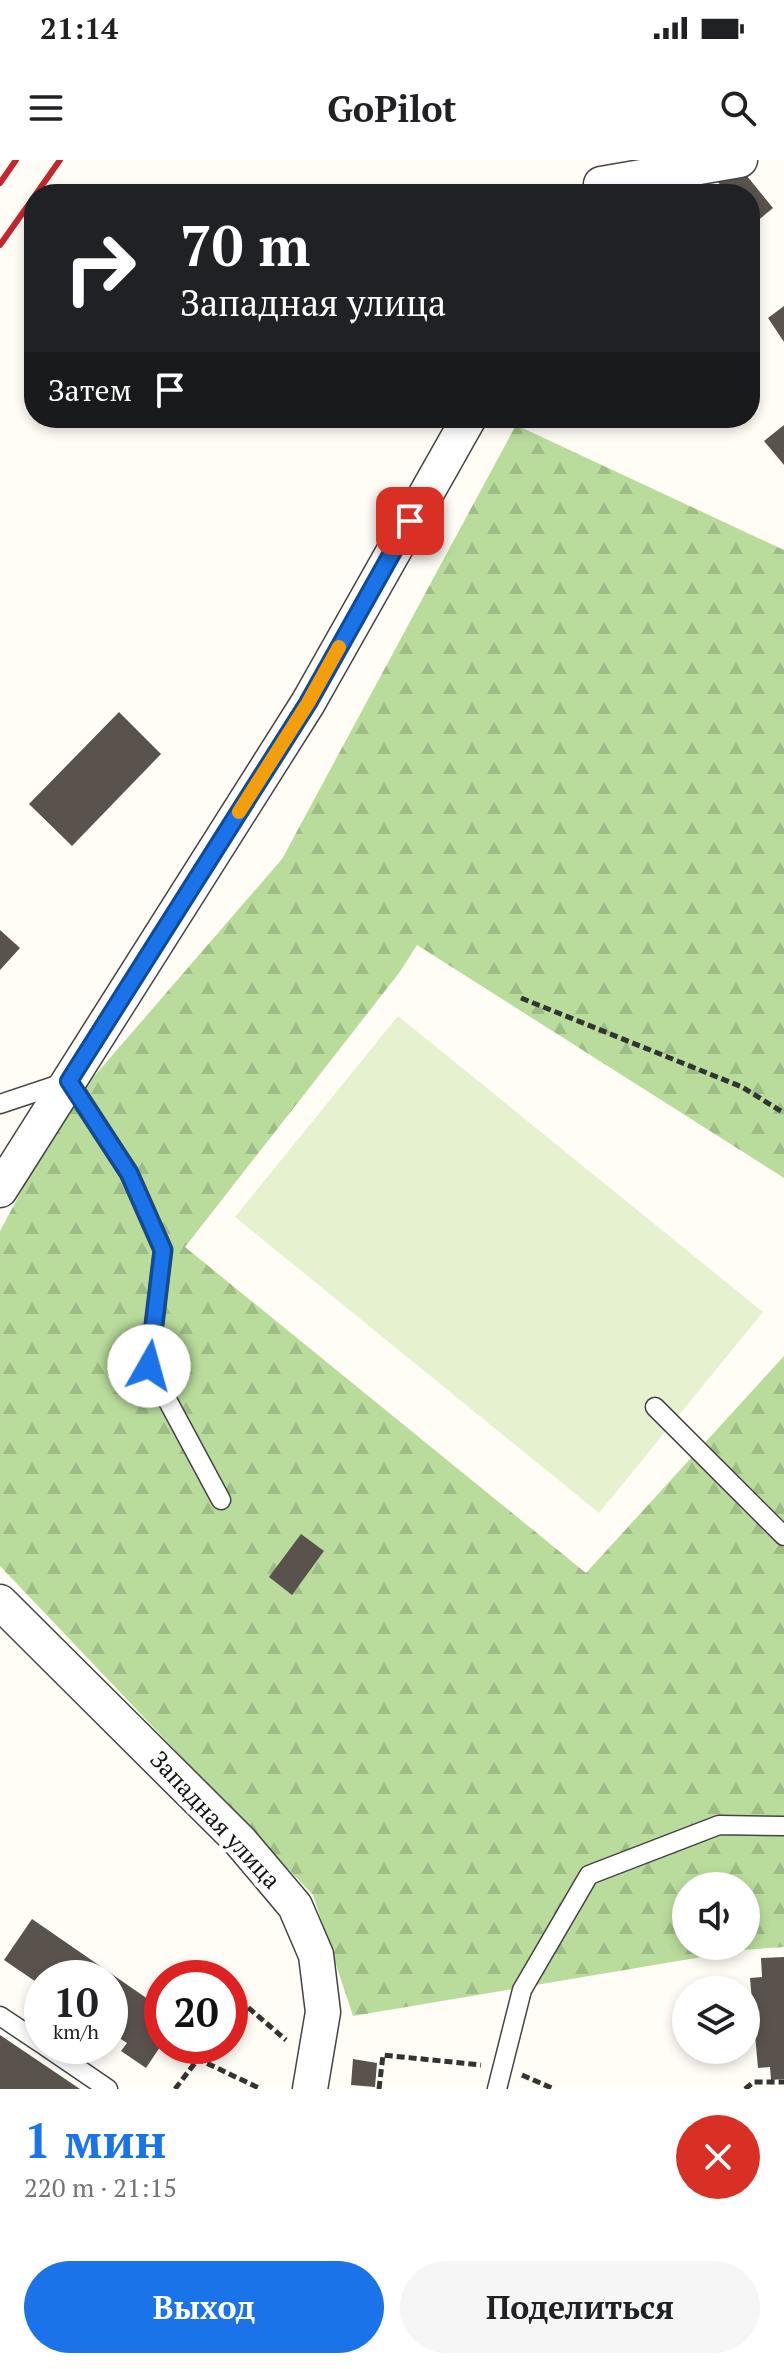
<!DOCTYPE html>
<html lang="ru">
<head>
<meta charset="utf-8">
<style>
  body { margin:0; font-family:"PT Serif",serif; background:#f6f6f6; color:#202124; height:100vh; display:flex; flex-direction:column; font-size:30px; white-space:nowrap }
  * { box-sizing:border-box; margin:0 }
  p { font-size:26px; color:#757577 }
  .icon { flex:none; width:44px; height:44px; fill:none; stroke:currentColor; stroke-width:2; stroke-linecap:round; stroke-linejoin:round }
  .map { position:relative; height:1929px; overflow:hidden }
  .panel { display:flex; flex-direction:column; background:#fff; flex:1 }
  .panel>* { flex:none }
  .guide { position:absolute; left:24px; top:24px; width:736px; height:244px; border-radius:32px; box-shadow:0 4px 12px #0003; background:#202124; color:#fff; overflow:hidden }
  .buttons { position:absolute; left:672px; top:1712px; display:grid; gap:16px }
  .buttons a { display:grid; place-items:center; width:88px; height:88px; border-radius:50%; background:#fff; box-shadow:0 4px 12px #0003; font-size:40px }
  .speed { position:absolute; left:24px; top:1800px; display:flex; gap:16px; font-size:40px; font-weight:700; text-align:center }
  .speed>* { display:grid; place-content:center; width:104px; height:104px; border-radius:50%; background:#fff; box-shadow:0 4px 12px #0003; line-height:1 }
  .speed small { font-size:20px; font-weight:400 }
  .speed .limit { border:12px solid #d22; background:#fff; color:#111 }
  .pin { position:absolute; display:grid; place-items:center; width:68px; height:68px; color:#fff; margin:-34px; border-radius:16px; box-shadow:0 4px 12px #0006 }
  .me { position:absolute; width:88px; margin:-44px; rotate:7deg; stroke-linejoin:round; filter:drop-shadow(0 0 6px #0008) }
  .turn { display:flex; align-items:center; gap:28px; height:168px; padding:0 24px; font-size:36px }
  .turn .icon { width:104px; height:104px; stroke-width:2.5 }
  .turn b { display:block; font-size:56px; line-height:68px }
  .then { display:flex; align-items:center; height:76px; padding:0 24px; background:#0003; gap:16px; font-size:30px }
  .round { display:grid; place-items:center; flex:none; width:84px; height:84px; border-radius:42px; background:#f6f6f6 }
  .summary { display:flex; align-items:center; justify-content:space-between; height:136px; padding:0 24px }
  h1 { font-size:48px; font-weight:700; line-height:60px; color:#1a73e8 }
  .button { display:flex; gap:16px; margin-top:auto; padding:16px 24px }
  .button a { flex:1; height:92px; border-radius:48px; background:#1a73e8; color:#fff; font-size:32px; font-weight:700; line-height:92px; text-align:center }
  .button a+a { background:#f6f6f6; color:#202124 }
  .status { display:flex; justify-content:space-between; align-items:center; height:56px; padding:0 40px; background:#fff; direction:ltr }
  .status svg { height:22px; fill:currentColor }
  header { display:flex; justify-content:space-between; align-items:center; height:104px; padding:0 24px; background:#fff; font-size:36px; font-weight:700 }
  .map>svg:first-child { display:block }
</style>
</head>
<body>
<div class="status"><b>21:14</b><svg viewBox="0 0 49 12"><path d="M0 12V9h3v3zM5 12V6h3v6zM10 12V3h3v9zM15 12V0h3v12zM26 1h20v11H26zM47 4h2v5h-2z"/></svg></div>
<header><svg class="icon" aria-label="menu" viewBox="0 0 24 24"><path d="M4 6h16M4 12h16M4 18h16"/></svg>GoPilot<svg class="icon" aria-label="search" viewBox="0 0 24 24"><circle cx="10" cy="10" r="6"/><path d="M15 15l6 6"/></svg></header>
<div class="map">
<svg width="784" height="1929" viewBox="0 0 784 1929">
  <defs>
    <pattern id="forest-firs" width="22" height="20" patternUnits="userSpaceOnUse" patternTransform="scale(2)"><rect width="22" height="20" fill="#b9dc9c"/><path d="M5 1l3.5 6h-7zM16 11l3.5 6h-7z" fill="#9ebc85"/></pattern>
  </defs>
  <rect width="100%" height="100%" fill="#fffdf5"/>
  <path fill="url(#forest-firs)" fill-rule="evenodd" d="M 516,265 L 784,390 L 784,1018 L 417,785 L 399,813 L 185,1087 L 586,1413 L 784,1196 L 784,1787 L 743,1790 L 353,1856 L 313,1735 L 0,1406 L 0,1071 L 65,950 L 282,699 ZM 686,1726 L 746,1726 L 746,1786 L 686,1786 Z"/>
  <polygon fill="#e6f2cf" points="398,856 763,1152 599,1353 235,1057"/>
  <g fill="#5a524d">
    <polygon points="734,0 773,48 750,67 750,34 716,34 723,28 708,10"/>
    <polygon points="784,146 784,182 768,158"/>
    <polygon points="784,265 784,305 764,281"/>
    <polygon points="119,552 161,594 72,686 29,644"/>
    <polygon points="0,770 20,788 0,810"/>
    <polygon points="301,1374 324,1391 292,1435 269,1417"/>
    <polygon points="32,1759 158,1846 162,1840 162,1884 146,1908 121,1891 127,1883 110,1872 110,1818 42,1818 42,1826 4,1800"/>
    <polygon points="784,1797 784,1919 771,1920 770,1907 758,1908 750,1818 762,1817 761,1798"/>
    <polygon points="0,1875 80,1929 0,1929"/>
    <polygon points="353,1899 377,1903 375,1927 351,1925"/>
  </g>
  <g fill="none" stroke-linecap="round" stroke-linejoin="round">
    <g stroke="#444" stroke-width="21">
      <g id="service">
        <polyline points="0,944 69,921 129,1013 163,1090 149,1206 221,1340"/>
        <polyline points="655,1247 784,1376"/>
        <polyline points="0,1856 42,1884"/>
        <polyline points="45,1886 108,1929"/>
        <polyline points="497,1929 522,1830 589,1715 719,1665 784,1666"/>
      </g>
    </g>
    <g stroke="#444" stroke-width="37">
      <g id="minor">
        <polyline points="601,24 740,0"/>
        <polyline points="0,1030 308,543 469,258"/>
        <polyline points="0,1442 240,1681 295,1746 316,1795 323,1852 310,1929"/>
      </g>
    </g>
    <g stroke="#333" stroke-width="5" stroke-dasharray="8 4" stroke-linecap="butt">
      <polyline points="521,838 742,927 784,953"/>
      <polyline points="230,1832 286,1880"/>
      <polyline points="522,1915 554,1929"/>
      <polyline points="175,1929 198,1899 261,1929"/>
      <polyline points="379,1929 383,1895 481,1905"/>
      <polyline points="745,1929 754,1922 784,1922"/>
    </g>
    <use href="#service" stroke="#fff" stroke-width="18"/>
    <use href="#minor" stroke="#fff" stroke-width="34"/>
    <g stroke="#c4262e" stroke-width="6">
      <polyline points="0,23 16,0"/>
      <polyline points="36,34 60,0"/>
      <polyline points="0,85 34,37"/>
    </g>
  </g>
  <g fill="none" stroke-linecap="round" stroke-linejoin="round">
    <g stroke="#114b97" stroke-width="20">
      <polyline id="route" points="149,1206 163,1090 129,1013 69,921 308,543 410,361"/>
    </g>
    <use href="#route" stroke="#1a73e8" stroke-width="14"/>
    <polyline stroke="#f59e0b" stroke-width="14" points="239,652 308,543 339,487"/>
  </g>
  <g text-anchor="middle" stroke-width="8" stroke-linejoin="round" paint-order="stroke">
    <g font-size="24" fill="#111" stroke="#fff">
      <text transform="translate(215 1660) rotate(47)" y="8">Западная улица</text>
    </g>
  </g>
</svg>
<div class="buttons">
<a><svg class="icon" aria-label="sound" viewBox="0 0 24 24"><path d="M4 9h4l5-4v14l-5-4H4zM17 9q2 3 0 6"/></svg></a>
<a><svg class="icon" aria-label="layers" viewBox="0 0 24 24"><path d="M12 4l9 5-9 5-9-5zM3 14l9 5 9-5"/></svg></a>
</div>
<div class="speed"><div>10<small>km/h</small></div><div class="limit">20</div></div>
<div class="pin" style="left:410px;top:361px;background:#d93025"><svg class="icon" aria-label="arrive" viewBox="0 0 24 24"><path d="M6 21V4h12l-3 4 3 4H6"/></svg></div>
<svg class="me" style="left:149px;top:1206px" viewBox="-20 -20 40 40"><circle r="19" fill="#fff"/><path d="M0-13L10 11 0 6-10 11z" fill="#1a73e8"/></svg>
<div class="guide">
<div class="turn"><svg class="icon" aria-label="right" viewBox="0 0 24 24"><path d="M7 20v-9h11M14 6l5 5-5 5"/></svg><div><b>70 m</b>Западная улица</div></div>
<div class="then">Затем<svg class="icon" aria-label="arrive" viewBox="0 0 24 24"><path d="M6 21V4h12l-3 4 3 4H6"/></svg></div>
</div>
</div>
<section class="panel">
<div class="summary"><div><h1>1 мин</h1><p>220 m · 21:15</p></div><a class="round" style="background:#d93025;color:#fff"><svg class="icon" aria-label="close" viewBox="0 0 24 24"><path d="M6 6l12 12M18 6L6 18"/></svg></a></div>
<div class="button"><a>Выход</a><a>Поделиться</a></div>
</section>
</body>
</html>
